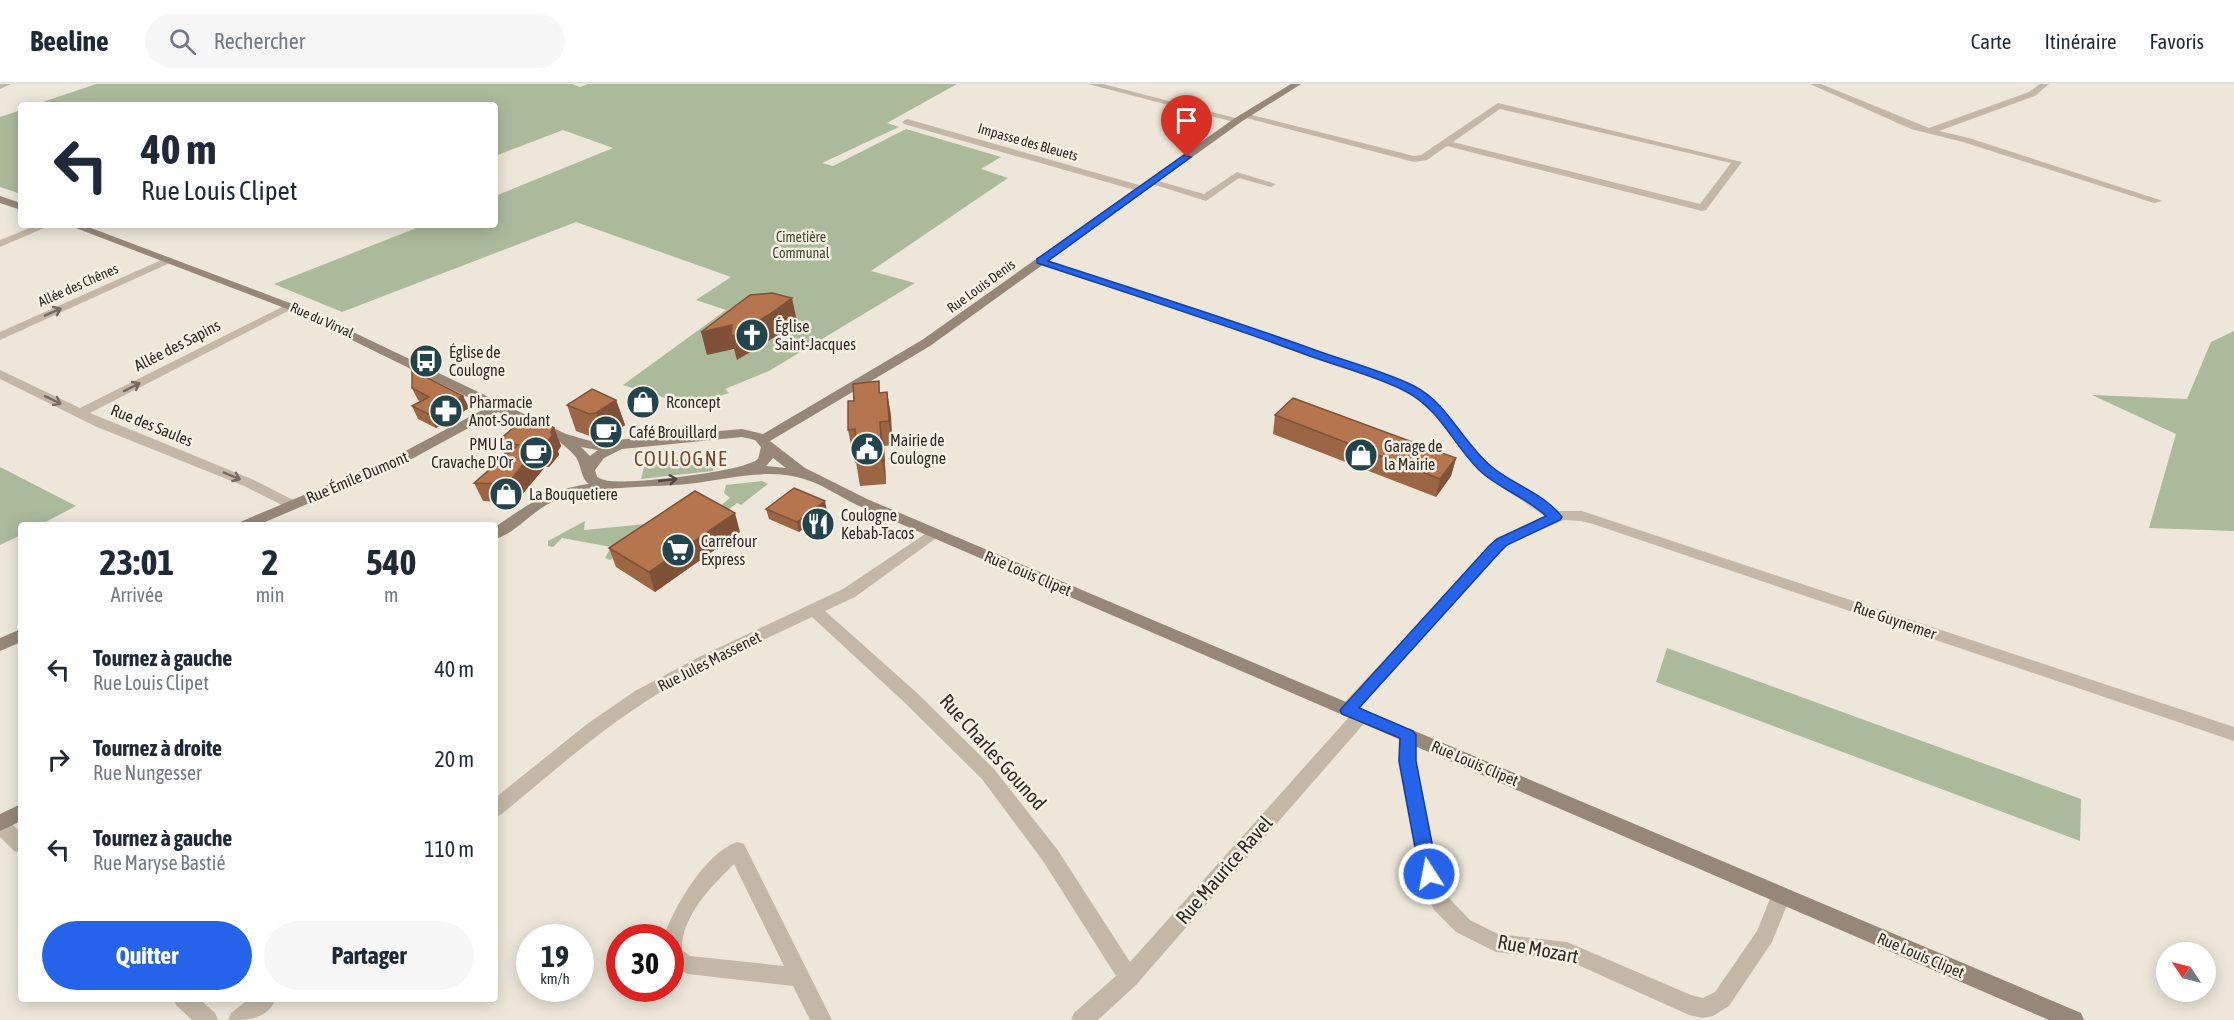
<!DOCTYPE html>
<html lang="fr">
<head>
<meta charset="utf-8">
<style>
  body { margin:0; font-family:"Asap Condensed",sans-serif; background:#f6f6f7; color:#1f2937; height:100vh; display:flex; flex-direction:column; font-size:22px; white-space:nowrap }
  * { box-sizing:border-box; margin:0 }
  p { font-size:20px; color:#747a83 }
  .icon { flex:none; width:33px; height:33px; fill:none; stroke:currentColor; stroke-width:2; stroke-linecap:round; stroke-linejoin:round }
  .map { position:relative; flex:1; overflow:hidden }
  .details { position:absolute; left:18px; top:438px; width:480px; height:480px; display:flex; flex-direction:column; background:#fff; border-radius:6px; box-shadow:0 3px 15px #0003 }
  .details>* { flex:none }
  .hud { position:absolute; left:18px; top:18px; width:480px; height:126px; border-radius:6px; box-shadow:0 3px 15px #0003; background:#fff; color:#1f2937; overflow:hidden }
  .needle { width:39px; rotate:305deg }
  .controls { position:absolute; left:2156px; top:858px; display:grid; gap:12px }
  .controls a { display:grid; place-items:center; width:60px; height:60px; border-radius:50%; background:#fff; box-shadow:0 3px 15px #0003; font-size:30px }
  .speed { position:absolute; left:516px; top:840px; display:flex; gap:12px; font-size:30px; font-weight:700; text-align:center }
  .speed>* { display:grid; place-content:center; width:78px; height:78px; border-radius:50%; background:#fff; box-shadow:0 3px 15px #0003; line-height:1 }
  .speed small { font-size:15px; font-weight:400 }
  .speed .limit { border:9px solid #d22; background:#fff; color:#111 }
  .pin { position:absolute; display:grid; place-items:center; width:51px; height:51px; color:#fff; margin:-62px -26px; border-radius:50% 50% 50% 0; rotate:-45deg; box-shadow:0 0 6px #0007 }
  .pin .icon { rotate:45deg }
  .me { position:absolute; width:66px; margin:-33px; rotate:349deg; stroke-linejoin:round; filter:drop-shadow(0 0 4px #0008) }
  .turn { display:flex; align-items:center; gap:21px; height:126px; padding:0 24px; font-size:27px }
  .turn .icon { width:78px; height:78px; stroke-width:2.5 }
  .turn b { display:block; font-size:42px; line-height:51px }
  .eta { display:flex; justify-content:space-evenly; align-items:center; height:102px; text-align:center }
  .eta b { font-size:36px; font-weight:700; line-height:42px }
  .cta { display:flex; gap:12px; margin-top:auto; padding:12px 24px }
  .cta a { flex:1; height:69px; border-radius:36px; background:#2563eb; color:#fff; font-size:24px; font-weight:700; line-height:69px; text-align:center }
  .cta a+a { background:#f6f6f7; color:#1f2937 }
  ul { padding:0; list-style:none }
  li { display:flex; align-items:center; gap:18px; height:90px; padding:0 24px }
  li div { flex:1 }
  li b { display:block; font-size:22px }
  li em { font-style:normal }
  header { display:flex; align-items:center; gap:36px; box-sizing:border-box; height:84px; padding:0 30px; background:#fff; border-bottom:2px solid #e0e1e3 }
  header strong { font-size:28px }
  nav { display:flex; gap:33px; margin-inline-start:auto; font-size:21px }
  .search { width:420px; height:54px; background:#f6f6f7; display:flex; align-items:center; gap:15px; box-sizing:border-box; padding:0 21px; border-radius:33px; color:#747a83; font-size:22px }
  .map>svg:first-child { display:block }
</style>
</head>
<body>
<header>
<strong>Beeline</strong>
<div class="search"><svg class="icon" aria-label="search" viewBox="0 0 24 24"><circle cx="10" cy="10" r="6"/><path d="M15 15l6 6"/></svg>Rechercher</div>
<nav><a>Carte</a><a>Itinéraire</a><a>Favoris</a></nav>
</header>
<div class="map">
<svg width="2234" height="936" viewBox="0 0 2234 936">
  <rect width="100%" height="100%" fill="#ede6d9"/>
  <g fill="#acba9c" fill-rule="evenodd">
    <path d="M 96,0 L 572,0 L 580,3 L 588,0 L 957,0 L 887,39 L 899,43 L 822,79 L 833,82 L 906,45 L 1001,73 L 981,85 L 1008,94 L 871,187 L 915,199 L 769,287 L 725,305 L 729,309 L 693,321 L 672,320 L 675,317 L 623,301 L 726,226 L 696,216 L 731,193 L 576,138 L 342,228 L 274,200 L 424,141 L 495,141 L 495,112 L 613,64 L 563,46 L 495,72 L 495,21 L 34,21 ZM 797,237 L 779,250 L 776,249 L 771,256 L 768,255 L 762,260 L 764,261 L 754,266 L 755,268 L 731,266 Z"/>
    <polygon points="21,26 21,110 0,103 0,33"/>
    <polygon points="2234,247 2234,447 2149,444 2176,350 2092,311 2187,315 2211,258"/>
    <polygon points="715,372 713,387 641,395 645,379"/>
    <polygon points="0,383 76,422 40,441 21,441 21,451 0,461"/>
    <polygon points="762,397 768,400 741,421 737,419 728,426 720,422 730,414 724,409 726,401"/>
    <polygon points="585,437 584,446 666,438 610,476 605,474 611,463 562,454 553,463 548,462 548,457"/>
    <polygon points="1667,564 2081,715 2080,757 1656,598"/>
  </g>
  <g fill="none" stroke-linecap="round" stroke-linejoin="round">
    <g fill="#c3b8a7" fill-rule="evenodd">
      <polygon points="0,0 11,0 0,5"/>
      <polygon points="1088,0 1103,0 1243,36 1238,39"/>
      <polygon points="1810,0 1821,0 1929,44 2029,8 2040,0 2049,0 2035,12 1939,47 1969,54 2163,117 2154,119 1963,58 1911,45"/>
      <path d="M 1498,19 L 1742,78 L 1706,126 L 1702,127 L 1447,62 L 1427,76 L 1414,78 L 1239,32 L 1244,29 L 1414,72 L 1421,71 ZM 1500,25 L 1731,79 L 1700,120 L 1453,58 Z"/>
      <polygon points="907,35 1146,103 1147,105 1138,107 904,40 902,38"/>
      <polygon points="1237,88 1276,100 1271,103 1239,94 1206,117 1146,98 1151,95 1204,110"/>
      <polygon points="37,141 51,141 0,163 0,156"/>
      <polygon points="168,173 172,174 172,178 0,256 0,248"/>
      <path d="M 1040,174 L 1401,295 L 1436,317 L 1484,375 L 1501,390 L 1545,417 L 1558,427 L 1582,427 L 1603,434 L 2234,643 L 2234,657 L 1593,440 L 1581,437 L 1564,436 L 1507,461 L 1359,625 L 1367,626 L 1370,631 L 1367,636 L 1136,901 L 1098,936 L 1071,936 L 1074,929 L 1116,892 L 1043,777 L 982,695 L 904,618 L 812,533 C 756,560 697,584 645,618 C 594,651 548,692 502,730 L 495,733 L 495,714 L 587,640 L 635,607 L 699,573 L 843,505 L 934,444 L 939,446 L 941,449 L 939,452 L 855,513 L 825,527 L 916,608 L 994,685 L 1057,765 L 1130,878 L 1350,632 L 1342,631 L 1339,626 L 1342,621 L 1497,455 L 1546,433 L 1483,390 L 1466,372 L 1436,332 L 1417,315 L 1392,300 L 1364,289 L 1036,179 L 1036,175 Z"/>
      <polygon points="290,219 296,222 294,224 90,329 254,396 297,418 299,421 297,424 292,426 244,402 97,343 0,295 0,286 80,324"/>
      <polygon points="1408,644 1414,646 1417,651 1416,677 1439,790 1449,814 1470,836 1498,850 1567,858 1691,911 1703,914 1715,908 1757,847 1774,805 1781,802 1788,805 1791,811 1772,858 1729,922 1713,932 1703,934 1689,931 1567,876 1496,868 1456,848 1434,826 1419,790 1398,677 1399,651 1402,646"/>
      <polygon points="0,733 7,735 21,749 21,769 14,767 0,753"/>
      <path d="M 737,758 L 744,760 L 832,936 L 810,936 L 793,902 L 688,890 L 670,882 L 670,854 L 663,854 C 674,823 705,769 737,758 ZM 734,780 L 784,882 L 690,872 L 682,866 C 681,832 712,802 734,780 Z"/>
      <polygon points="173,915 199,915 215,929 218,936 192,936 177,922"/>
      <path d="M 249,915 L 276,915 C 266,936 249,936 228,936 L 231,929 Z"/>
    </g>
    <g fill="#968779" fill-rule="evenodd">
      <path d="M 1291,0 L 1301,0 L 1241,38 L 930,262 L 770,357 L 805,384 L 867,415 L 2081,929 L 2084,936 L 2049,936 L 857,421 C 840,413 822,400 804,395 C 768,383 725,396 687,400 C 646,404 590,401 552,418 C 532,427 516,449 495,455 L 495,443 C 529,420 547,406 589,400 C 580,394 582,379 574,371 C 556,350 525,340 498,328 L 406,378 L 258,441 L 238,441 L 240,438 L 396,372 L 488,323 L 295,228 L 68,141 L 83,141 L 303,224 L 566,350 L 594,358 L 742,345 L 763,350 L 922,256 L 1235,34 ZM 742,353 L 755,356 L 761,363 L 758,375 C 743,388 633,400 611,397 C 606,397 601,395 597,393 L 595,386 L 604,374 L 622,365 ZM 581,363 L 598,366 L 590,372 ZM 773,374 L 786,384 L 766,382 Z"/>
      <polygon points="0,112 21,119 21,126 0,119"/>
      <polygon points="21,545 21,558 0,567 0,554"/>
      <polygon points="21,720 21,737 0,747 0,730"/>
    </g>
  </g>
  <g fill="#9c6544">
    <polygon points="879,297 880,309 887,308 891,332 892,361 884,362 886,400 860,402 856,378 856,370 853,370 848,346 854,317"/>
    <polygon points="412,304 463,312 469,324 436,344 418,335 412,322 420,317 418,316"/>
    <polygon points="616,316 625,341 605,355 598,355 576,347 567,321"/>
    <polygon points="1275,331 1456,374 1451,392 1436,413 1273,350"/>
    <polygon points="526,341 554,344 561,362 558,367 559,371 549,383 545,383 515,419 483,417 474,399 505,372 499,356"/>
    <polygon points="766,425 827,427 799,448 769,435"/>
    <polygon points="740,448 655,508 616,483 609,464"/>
  </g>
  <g fill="#7f5237">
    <polygon points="792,214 797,237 775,253 737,276 734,265 707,271 701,248"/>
    <polygon points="887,308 891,332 892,361 889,337"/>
    <polygon points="463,312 469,324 436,344 430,331"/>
    <polygon points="616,316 625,341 605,355 596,329"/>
    <polygon points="880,338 884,362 886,400 882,376"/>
    <polygon points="554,344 561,362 558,367 559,371 549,383 542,364 551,348"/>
    <polygon points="537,364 545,383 515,419 507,400"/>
    <polygon points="1456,374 1451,392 1436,413 1440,395"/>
    <polygon points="825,417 827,427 799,448 797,438"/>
    <polygon points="735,429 740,448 655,508 649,488"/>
  </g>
  <g fill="#b5754f" stroke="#7f5237" stroke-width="1.5">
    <polygon points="772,209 792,214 770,230 731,253 732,241 701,248 750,211"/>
    <polygon points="412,286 463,312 430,331 412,322 429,313 412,304"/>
    <polygon points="879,297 879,309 887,308 889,337 880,338 882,376 856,378 855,345 848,346 848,317 854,317 853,300"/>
    <polygon points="592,305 616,316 596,329 589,330 567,321"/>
    <polygon points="1293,314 1456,374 1440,395 1275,331"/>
    <polygon points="538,334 554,344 551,348 552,352 542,364 537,364 507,400 474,399 518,361 499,356 519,339 526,341"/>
    <polygon points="794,404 825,417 797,438 766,425"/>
    <polygon points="695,407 735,429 649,488 609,464"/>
  </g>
  <defs><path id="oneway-shaft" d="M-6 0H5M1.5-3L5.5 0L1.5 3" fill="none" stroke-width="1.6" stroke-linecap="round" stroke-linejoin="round" transform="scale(1.5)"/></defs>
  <g stroke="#736a60">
    <use href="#oneway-shaft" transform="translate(53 228) rotate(-24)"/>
    <use href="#oneway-shaft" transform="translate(132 303) rotate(-27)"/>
    <use href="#oneway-shaft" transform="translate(53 316) rotate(26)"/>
    <use href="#oneway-shaft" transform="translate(232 392) rotate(23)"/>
  </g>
  <use stroke="#4f473f" href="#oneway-shaft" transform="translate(668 396) rotate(-6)"/>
  <path fill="#2563eb" stroke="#184099" stroke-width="1.5" d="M 1184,71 L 1191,73 L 1048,177 C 1137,206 1227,234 1315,266 C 1345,277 1386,288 1414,302 C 1449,320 1462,359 1492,383 C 1514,401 1545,410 1562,433 L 1560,436 L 1507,461 L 1499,469 L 1359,624 L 1413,647 L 1416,651 L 1416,677 L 1438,790 L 1435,796 L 1429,798 L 1423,796 L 1420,790 L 1399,677 L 1400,654 L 1342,630 L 1340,626 L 1489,462 L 1497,455 L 1546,432 C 1526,413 1499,405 1479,386 C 1453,360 1439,324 1405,307 C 1379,293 1337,282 1307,271 C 1218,238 1127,209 1037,179 L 1037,175 Z"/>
  <defs>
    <g id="church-disc" transform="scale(1.725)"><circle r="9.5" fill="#22444d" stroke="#f6f0e5"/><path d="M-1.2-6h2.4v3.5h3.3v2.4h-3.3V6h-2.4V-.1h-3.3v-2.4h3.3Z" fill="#fff"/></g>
    <g id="bus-disc" transform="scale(1.725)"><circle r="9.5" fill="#22444d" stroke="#f6f0e5"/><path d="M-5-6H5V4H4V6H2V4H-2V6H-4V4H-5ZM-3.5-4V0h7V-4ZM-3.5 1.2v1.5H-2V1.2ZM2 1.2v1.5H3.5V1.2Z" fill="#fff"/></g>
    <g id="shop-disc" transform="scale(1.725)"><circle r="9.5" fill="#22444d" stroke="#f6f0e5"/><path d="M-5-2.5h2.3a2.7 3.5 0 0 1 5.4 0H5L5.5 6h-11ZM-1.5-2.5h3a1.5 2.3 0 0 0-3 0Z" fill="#fff"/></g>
    <g id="pharmacy-disc" transform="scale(1.725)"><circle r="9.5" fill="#22444d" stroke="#f6f0e5"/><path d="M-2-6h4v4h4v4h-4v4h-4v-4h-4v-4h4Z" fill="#fff"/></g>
    <g id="cafe-disc" transform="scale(1.725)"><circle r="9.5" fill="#22444d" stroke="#f6f0e5"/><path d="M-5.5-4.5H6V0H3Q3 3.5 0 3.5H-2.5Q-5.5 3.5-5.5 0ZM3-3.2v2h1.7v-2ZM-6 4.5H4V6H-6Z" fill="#fff"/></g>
    <g id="civic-disc" transform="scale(1.725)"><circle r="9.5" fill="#22444d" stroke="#f6f0e5"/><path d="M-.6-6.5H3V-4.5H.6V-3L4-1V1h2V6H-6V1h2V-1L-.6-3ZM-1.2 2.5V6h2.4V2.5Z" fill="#fff"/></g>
    <g id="restaurant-disc" transform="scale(1.725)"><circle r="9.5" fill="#22444d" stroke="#f6f0e5"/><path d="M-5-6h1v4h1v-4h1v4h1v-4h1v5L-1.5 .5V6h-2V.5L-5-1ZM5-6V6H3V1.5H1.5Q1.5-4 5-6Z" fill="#fff"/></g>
    <g id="supermarket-disc" transform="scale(1.725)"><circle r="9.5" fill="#22444d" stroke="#f6f0e5"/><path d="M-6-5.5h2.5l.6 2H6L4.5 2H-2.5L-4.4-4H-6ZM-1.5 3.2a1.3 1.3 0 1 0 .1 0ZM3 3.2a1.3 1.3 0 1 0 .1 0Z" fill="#fff"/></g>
  </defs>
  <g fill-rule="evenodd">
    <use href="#church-disc" x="752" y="251"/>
    <use href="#bus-disc" x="426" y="277"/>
    <use href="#shop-disc" x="643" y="318"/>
    <use href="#pharmacy-disc" x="446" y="327"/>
    <use href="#cafe-disc" x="606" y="348"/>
    <use href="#civic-disc" x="867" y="365"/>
    <use href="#cafe-disc" x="536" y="369"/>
    <use href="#shop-disc" x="1361" y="371"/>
    <use href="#shop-disc" x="506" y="410"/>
    <use href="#restaurant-disc" x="818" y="440"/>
    <use href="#supermarket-disc" x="678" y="466"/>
  </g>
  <g text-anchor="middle" stroke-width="5" stroke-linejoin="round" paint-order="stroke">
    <g font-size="14" fill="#312b26" stroke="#f6f0e5">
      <text transform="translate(1028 58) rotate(16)" y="5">Impasse des Bleuets</text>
      <text transform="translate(78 201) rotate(-24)" y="5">Allée des Chênes</text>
      <text transform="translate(981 202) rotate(-36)" y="5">Rue Louis Denis</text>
      <text transform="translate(322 236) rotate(24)" y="5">Rue du Virval</text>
    </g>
    <g font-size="14" fill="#3d4c2e" stroke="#f6f0e5">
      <text x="801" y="158">Cimetière<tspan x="801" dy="16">Communal</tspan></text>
    </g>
    <g font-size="16" fill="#312b26" stroke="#f6f0e5" text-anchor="start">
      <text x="775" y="248">Église<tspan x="775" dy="18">Saint-Jacques</tspan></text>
      <text x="449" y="274">Église de<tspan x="449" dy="18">Coulogne</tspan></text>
      <text x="469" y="324">Pharmacie<tspan x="469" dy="18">Anot-Soudant</tspan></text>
      <text x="666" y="324">Rconcept</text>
      <text x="629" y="354">Café Brouillard</text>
      <text x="890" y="362">Mairie de<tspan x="890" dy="18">Coulogne</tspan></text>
      <text x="513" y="366" text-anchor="end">PMU La<tspan x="513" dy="18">Cravache D'Or</tspan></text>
      <text x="1384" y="368">Garage de<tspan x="1384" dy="18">la Mairie</tspan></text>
      <text x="529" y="416">La Bouquetiere</text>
      <text x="841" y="437">Coulogne<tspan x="841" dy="18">Kebab-Tacos</tspan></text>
      <text x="701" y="463">Carrefour<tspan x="701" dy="18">Express</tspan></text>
    </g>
    <g font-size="16" fill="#312b26" stroke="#f6f0e5">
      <text transform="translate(177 261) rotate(-27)" y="6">Allée des Sapins</text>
      <text transform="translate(152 341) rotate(22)" y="6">Rue des Saules</text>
      <text transform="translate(357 393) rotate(-23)" y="6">Rue Émile Dumont</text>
      <text transform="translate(1028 489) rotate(23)" y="6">Rue Louis Clipet</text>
      <text transform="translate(1895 536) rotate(19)" y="6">Rue Guynemer</text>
      <text transform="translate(709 577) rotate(-27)" y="6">Rue Jules Massenet</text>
      <text transform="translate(1475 679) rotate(23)" y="6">Rue Louis Clipet</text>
      <text transform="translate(1921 871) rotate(23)" y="6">Rue Louis Clipet</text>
    </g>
    <g font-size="20" letter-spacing="1.5" fill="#75462b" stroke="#f6f0e5">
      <text x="681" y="382">COULOGNE</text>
    </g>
    <g font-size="20" fill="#312b26" stroke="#f6f0e5">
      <text transform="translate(993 668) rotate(48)" y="7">Rue Charles Gounod</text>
      <text transform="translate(1224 786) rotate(-49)" y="7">Rue Maurice Ravel</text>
      <text transform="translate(1538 865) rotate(11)" y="7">Rue Mozart</text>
    </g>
  </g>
</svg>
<div class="controls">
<a><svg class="needle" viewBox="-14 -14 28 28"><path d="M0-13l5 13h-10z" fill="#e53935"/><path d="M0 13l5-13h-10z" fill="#747a83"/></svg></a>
</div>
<div class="speed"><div>19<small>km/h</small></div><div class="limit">30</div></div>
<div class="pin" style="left:1187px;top:73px;background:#d93025"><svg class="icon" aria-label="arrive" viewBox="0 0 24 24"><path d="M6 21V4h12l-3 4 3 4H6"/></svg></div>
<svg class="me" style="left:1429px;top:790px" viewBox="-20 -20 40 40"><circle r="17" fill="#2563eb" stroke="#fff" stroke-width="3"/><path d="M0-11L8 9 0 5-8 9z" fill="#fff"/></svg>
<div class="hud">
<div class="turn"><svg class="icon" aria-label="left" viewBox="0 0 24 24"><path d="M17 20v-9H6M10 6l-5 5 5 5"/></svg><div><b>40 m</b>Rue Louis Clipet</div></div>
</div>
<section class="details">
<div class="eta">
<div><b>23:01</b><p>Arrivée</p></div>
<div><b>2</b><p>min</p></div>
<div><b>540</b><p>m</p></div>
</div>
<ul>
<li><svg class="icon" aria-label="left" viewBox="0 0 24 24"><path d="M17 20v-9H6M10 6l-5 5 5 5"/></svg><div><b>Tournez à gauche</b><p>Rue Louis Clipet</p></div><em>40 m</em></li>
<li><svg class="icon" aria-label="right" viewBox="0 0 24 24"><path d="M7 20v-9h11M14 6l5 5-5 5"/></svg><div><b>Tournez à droite</b><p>Rue Nungesser</p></div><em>20 m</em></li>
<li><svg class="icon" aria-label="left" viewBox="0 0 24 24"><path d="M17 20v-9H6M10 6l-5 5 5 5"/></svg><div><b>Tournez à gauche</b><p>Rue Maryse Bastié</p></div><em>110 m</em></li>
</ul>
<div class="cta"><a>Quitter</a><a>Partager</a></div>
</section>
</div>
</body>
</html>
